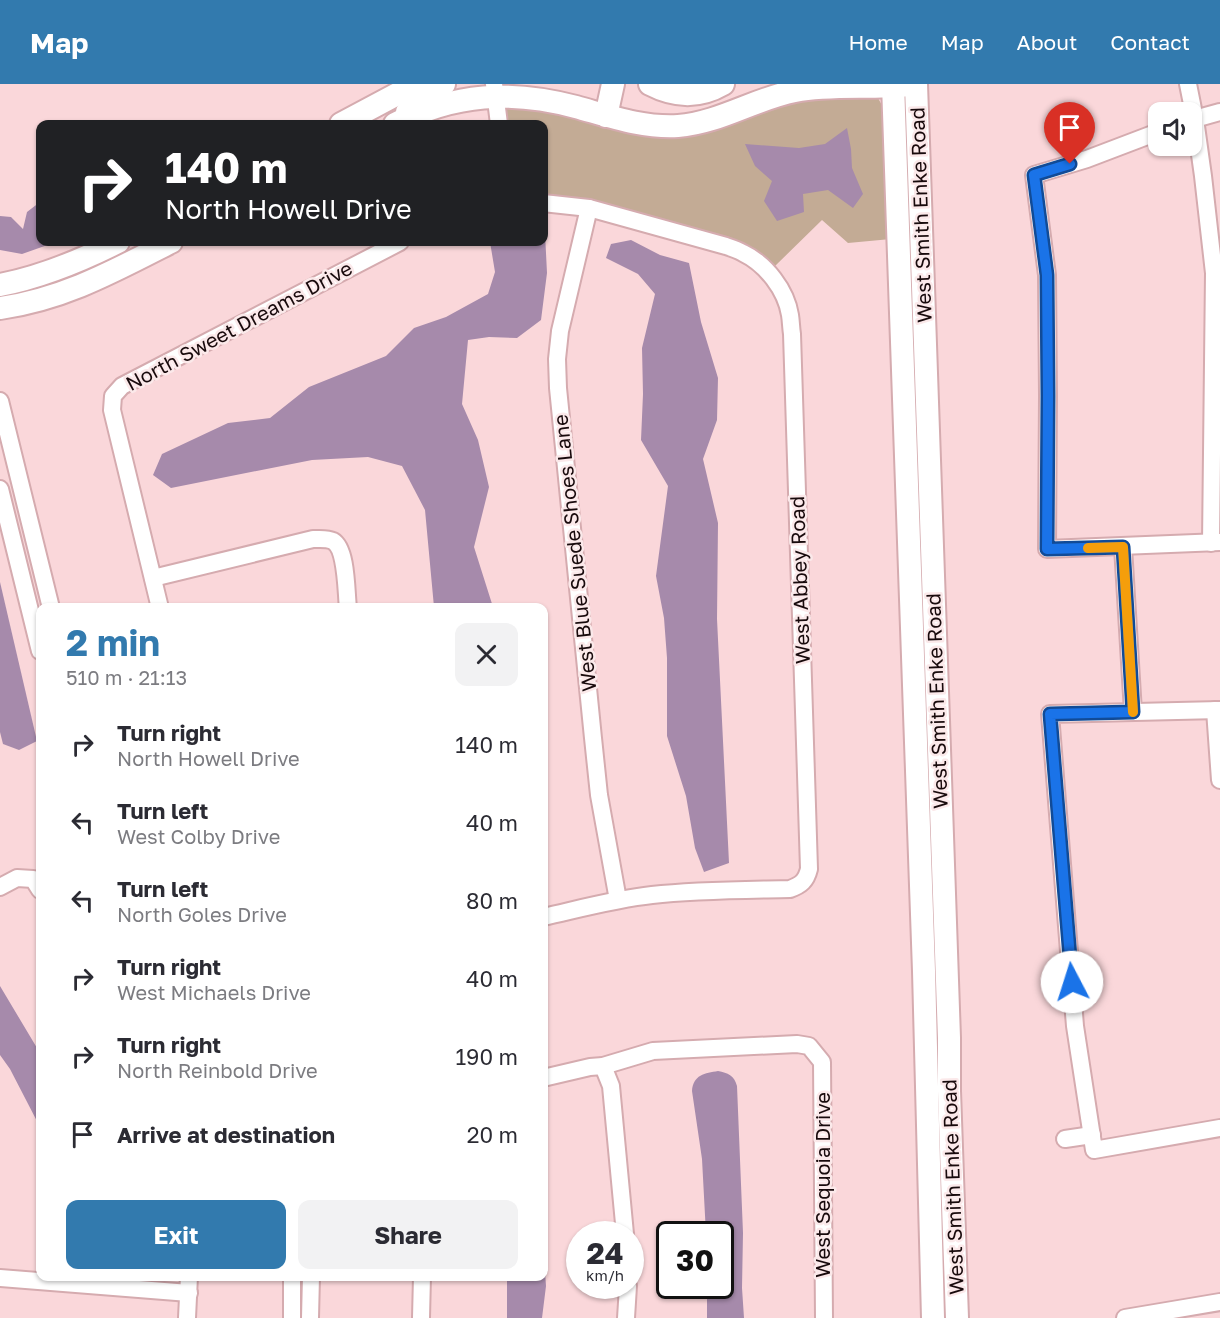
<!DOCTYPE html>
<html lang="en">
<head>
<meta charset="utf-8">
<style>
  body { margin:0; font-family:"Golos Text",sans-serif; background:#f2f2f3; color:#2b2b33; height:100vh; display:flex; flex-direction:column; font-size:22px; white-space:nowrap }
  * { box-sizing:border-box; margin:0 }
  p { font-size:20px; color:#7c7c81 }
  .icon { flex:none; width:33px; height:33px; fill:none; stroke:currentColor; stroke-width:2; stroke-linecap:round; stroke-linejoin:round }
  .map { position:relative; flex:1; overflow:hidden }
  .details { position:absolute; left:36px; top:519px; width:512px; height:678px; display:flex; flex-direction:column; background:#fff; border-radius:12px; box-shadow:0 2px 4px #0004 }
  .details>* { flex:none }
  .guide { position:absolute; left:36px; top:36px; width:512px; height:126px; border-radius:12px; box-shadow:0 2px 4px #0004; background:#202124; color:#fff; overflow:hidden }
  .controls { position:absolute; left:1148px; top:18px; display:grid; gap:12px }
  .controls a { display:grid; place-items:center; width:54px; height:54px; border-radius:12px; background:#fff; box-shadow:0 2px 4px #0004; font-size:30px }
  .speed { position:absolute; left:566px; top:1137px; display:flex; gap:12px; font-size:30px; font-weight:700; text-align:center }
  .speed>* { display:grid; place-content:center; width:78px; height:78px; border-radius:50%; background:#fff; box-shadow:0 2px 4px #0004; line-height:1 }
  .speed small { font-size:15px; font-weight:400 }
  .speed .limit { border:3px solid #111; border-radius:9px; background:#fff; color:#111 }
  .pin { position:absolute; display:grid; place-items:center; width:51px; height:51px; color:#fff; margin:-62px -26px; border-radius:50% 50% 50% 0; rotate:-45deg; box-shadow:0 0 6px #0007 }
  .pin .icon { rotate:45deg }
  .me { position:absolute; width:66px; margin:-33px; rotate:355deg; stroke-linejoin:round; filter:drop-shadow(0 0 4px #0008) }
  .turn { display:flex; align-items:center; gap:21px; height:126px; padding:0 30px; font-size:27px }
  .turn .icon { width:78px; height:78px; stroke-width:2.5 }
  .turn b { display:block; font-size:42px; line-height:51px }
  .round { display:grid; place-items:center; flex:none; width:63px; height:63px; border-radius:12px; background:#f2f2f3 }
  .overview { display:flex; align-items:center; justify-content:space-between; height:102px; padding:0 30px }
  h1 { font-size:36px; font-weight:700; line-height:45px; color:#327aae }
  .button { display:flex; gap:12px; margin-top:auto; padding:12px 30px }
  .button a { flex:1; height:69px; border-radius:12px; background:#327aae; color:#fff; font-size:24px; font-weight:700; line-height:69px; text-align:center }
  .button a+a { background:#f2f2f3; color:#2b2b33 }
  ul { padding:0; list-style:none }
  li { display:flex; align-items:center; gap:18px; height:78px; padding:0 30px }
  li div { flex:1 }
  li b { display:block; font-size:22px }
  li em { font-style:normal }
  header { display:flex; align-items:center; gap:36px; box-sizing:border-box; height:84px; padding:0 30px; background:#327aae; color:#fff }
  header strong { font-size:28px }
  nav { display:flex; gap:33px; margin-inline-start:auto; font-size:21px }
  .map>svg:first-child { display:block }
</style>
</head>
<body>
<header>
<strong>Map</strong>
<nav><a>Home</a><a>Map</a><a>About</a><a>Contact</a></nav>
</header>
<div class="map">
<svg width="1220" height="1234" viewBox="0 0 1220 1234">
  <rect width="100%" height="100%" fill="#fad7da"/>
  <polygon fill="#c3ab95" points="819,14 878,14 884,25 891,155 848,159 822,136 774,183 653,134 562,113 543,113 543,40 507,40 506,23 543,23 676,53 740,38 787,20"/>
  <g fill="#a68aab">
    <polygon points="847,44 851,65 852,84 863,110 853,124 828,106 803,110 804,128 777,137 764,117 772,97 755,82 745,60 799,64 825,60"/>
    <polygon points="40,118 40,158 56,158 22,170 0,166 0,132 11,133 23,145 27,128"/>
    <polygon points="543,146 545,149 547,189 541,236 517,254 489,253 468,256 462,320 478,356 489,403 474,463 493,523 434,523 425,426 402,382 368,373 312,376 171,404 153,391 162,370 228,339 270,334 309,303 386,272 414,244 446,233 488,210 495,188 490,158 543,158"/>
    <polygon points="631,156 660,171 689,179 701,238 718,294 717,336 703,375 718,439 717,535 729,779 704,788 695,764 686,712 667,652 667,574 664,534 656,492 668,402 641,356 643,310 642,264 655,210 638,190 606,174 611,160"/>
    <polygon points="0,498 37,657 19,666 3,660 0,648"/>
    <polygon points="0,902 40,969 40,1043 10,985 0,971"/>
    <path d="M 718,987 C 728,989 734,991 737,1002 L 743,1149 L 742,1204 L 744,1234 L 707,1234 L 707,1202 L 720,1202 L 720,1150 L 706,1150 L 702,1075 L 692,1007 C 693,991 705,989 718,987 Z"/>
    <polygon points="543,1128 546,1145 544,1172 546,1202 542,1234 507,1234 507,1193 543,1192"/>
  </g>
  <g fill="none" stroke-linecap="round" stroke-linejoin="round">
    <g stroke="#d5abaf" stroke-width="20">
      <g id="street">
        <polyline points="494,0 499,40"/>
        <polyline points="1188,0 1195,35 1203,92 1214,189 1211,459"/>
        <polyline points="1191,36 1220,28"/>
        <polyline points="1158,48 1087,75 1034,91 1047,191 1048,312 1047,465 1220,458"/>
        <path d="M 543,119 L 589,124 L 726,162 C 732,164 738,166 743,169 C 766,180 786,206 790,231 C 791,237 791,244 792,250 L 809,785 C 806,797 801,801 790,805 C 744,806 697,806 652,811 C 615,815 579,825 543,833"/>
        <polyline points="589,124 560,247 557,275 558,304 593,654 599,711 618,816"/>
        <polyline points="0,317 51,524"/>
        <polyline points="0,405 40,567"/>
        <polyline points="1123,463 1133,628"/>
        <path d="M 153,494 L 313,455 C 320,455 327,454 333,457 C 347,465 346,508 348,524"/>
        <polyline points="160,524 112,326 113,312 122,302 400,158"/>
        <polyline points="1215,626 1220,696"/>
        <polyline points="1220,626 1050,630 1075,942 1094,1066 1220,1044"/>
        <polyline points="0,803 17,794 33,795 40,806"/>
        <polyline points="603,982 611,1002 625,1150"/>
        <polyline points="543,994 590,983 603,982 653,967 797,960 809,962 822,978 824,1234"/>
        <polyline points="1065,1055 1092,1051"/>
        <polyline points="0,1194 189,1209"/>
        <polyline points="187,1234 189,1192"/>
        <polyline points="292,1234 292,1192"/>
        <polyline points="310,1234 311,1192"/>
        <polyline points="421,1234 422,1192"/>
        <polyline points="626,1234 628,1202"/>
        <polyline points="1125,1234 1220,1218"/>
      </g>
    </g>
    <g stroke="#d5abaf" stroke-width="26">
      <g id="secondary">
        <path d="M 650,0 C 675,13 699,14 723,0"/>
        <polyline points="893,0 924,887 933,1234"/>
        <polyline points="916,0 949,954 949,1007 957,1234"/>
        <polyline points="407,28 420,16 444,0"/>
        <polyline points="606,32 613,0"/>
        <polyline points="341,40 416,0"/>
        <path d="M 395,40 C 455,9 511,6 576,23 C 609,32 642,44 678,42 C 719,39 754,15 795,7 C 831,0 871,5 908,1"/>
        <path d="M 0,201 C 42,193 80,177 118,158"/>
        <path d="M 0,224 C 64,215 114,187 171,158"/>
      </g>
    </g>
    <use href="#street" stroke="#fff" stroke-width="16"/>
    <use href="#secondary" stroke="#fff" stroke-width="22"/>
  </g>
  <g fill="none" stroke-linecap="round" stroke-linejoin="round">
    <g stroke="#114b97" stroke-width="15">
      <polyline id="route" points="1070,80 1034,91 1047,191 1048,312 1047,465 1123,463 1133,628 1050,630 1072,898"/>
    </g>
    <use href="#route" stroke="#1a73e8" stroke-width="10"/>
    <polyline stroke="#f59e0b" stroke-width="10" points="1088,464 1123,463 1133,628"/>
  </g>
  <g text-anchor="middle" stroke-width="5" stroke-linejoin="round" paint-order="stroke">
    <g font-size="20" fill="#180a0c" stroke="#fbe9ea">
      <text transform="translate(921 131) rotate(-92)" y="7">West Smith Enke Road</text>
      <text transform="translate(239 242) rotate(-28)" y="7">North Sweet Dreams Drive</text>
      <text transform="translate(575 469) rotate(-96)" y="7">West Blue Suede Shoes Lane</text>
      <text transform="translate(800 496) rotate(-92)" y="7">West Abbey Road</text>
      <text transform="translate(937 617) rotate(-92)" y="7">West Smith Enke Road</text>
      <text transform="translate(823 1101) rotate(-90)" y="7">West Sequoia Drive</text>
      <text transform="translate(953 1103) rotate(-92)" y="7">West Smith Enke Road</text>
    </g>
  </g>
</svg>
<div class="controls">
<a><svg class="icon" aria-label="sound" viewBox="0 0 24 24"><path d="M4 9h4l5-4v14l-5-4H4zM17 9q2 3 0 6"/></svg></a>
</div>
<div class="speed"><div>24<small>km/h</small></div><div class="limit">30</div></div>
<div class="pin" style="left:1070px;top:80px;background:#d93025"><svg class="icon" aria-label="arrive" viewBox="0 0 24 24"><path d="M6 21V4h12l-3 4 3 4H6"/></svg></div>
<svg class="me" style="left:1072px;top:898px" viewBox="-20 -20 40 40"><circle r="19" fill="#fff"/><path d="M0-13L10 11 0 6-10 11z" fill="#1a73e8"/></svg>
<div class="guide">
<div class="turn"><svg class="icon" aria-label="right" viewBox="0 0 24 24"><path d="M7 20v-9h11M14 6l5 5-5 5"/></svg><div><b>140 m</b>North Howell Drive</div></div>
</div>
<section class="details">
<div class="overview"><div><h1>2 min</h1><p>510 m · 21:13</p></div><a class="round"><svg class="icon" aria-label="close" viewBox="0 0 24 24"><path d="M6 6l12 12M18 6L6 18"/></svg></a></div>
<ul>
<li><svg class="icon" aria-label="right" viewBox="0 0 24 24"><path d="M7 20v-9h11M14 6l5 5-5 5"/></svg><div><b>Turn right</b><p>North Howell Drive</p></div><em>140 m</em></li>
<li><svg class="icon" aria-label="left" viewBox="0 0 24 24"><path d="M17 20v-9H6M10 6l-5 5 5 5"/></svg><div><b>Turn left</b><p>West Colby Drive</p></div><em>40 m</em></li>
<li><svg class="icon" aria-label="left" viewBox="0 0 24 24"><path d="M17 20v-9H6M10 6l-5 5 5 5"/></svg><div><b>Turn left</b><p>North Goles Drive</p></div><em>80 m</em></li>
<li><svg class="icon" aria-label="right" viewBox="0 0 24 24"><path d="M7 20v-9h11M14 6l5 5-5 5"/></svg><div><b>Turn right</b><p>West Michaels Drive</p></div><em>40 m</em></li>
<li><svg class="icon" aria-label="right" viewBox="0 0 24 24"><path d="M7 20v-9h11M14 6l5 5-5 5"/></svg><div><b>Turn right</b><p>North Reinbold Drive</p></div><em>190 m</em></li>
<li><svg class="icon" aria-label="arrive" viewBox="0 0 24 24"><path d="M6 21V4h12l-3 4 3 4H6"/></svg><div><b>Arrive at destination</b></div><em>20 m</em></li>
</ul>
<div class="button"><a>Exit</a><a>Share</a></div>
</section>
</div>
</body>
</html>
